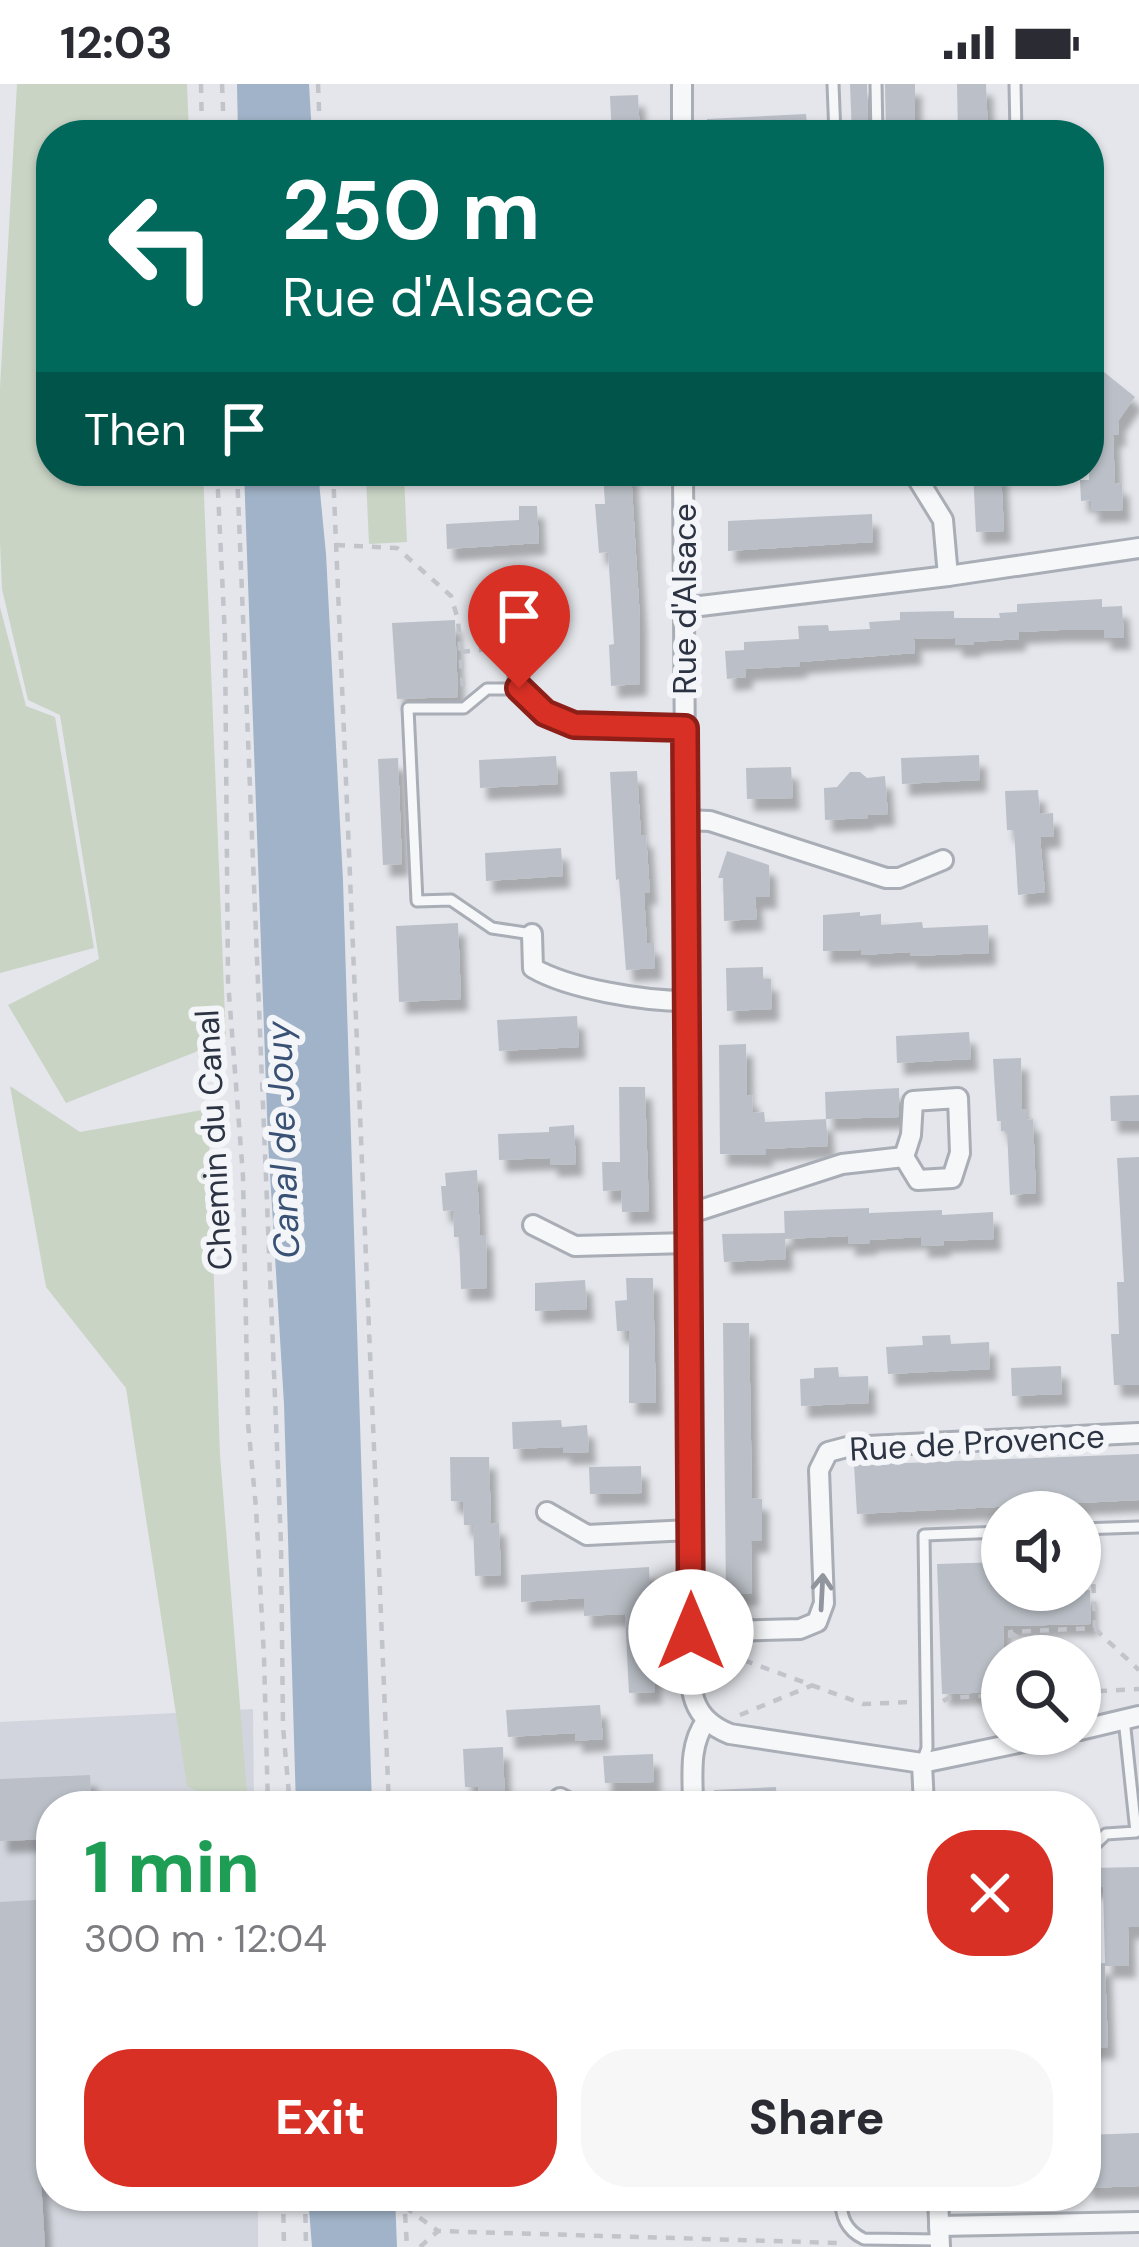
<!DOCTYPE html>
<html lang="en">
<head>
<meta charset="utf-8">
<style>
  body { margin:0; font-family:"DM Sans",sans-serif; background:#f7f7f7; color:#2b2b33; height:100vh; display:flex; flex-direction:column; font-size:45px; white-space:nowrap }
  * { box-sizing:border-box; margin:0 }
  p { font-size:39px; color:#7c7c81 }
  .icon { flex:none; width:66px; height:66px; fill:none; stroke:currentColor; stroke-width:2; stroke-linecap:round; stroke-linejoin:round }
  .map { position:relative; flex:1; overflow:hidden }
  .side { position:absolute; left:36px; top:1707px; width:1065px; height:420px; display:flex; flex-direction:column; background:#fff; border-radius:48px; box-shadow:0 3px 9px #0004 }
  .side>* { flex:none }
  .guide { position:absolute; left:36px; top:36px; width:1068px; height:366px; border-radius:48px; box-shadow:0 3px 9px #0004; background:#00695c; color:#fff; overflow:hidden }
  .buttons { position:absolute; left:981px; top:1407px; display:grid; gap:24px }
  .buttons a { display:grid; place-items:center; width:120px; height:120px; border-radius:50%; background:#fff; box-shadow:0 3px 9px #0004; font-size:60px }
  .pin { position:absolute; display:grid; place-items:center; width:102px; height:102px; color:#fff; margin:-123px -51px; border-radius:50% 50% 50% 0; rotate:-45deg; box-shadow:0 0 12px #0007 }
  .pin .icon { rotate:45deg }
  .me { position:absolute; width:132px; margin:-66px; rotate:0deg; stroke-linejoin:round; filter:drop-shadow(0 0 9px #0008) }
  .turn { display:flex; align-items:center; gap:42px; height:252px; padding:0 48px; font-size:54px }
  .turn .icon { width:156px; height:156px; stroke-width:2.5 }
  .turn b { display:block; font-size:84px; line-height:102px }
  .then { display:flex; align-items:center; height:114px; padding:0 48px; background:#0003; gap:24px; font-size:45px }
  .round { display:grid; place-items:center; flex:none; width:126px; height:126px; border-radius:48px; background:#f7f7f7 }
  .headline { display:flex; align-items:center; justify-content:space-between; height:204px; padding:0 48px }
  h1 { font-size:72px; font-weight:800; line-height:90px; color:#1e9e55 }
  .action { display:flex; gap:24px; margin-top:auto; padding:24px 48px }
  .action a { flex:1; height:138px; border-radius:48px; background:#d93025; color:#fff; font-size:48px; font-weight:800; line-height:138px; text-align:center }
  .action a+a { background:#f7f7f7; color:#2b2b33 }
  .status { display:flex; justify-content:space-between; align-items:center; height:84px; padding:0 60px; background:#fff; direction:ltr }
  .status svg { height:33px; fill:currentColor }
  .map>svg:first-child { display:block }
</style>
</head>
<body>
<div class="status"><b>12:03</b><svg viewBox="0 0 49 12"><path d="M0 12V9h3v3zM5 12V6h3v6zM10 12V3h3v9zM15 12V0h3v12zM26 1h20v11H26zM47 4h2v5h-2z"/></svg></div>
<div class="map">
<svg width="1139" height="2163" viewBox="0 0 1139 2163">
  <defs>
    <filter id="shadow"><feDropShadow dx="7" dy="12" stdDeviation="3" flood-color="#0004"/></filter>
  </defs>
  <rect width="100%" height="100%" fill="#e4e6eb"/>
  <polygon fill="#d2d5dd" points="253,1625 254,1722 51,1722 51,2112 258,2112 258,2163 0,2163 0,1638"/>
  <g fill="#c9d4c5">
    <polygon points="17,0 187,0 189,51 51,51 51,387 203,387 226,956 66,1019 8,921 99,875 60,631 28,616 2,505 0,458 0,304"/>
    <polygon points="404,391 407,458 369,460 366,393"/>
    <polygon points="0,523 26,622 55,633 94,864 0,889"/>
    <polygon points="10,1002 80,1048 208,1025 220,1371 248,1722 223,1722 187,1702 126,1304 46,1203"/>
  </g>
  <g fill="#a1b3c8">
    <polygon points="237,0 309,0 312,51 238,51"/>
    <polygon points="244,387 318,387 326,470 343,797 372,1722 296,1722 284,1320 268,1057"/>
    <polygon points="308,2112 395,2112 397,2163 312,2163"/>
  </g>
  <g fill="#bbc0c8" filter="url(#shadow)">
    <polygon points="850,0 867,0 868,51 852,51"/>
    <polygon points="885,0 915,0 915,51 886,51"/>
    <polygon points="957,0 986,0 988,51 958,51"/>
    <polygon points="638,11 640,51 612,51 610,12"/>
    <polygon points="806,30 808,51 707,51 707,35"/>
    <polygon points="1099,284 1135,313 1118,337 1119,350 1113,351 1115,400 1122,399 1123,426 1091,427 1091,416 1081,417 1080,396 1089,396 1089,298"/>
    <polygon points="603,387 631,387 640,536 640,600 611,602 609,561 614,560 608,468 599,469 595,420 605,420"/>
    <polygon points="973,387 1001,387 1004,447 976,448"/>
    <polygon points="519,422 537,422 539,459 447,465 446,440 519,436"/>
    <polygon points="872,430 873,458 728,467 728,437"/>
    <polygon points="1102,515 1102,523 1122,522 1124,554 1104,554 1104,546 1060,546 1019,548 1019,555 974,558 974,561 955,561 955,554 914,555 915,569 800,578 800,582 746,585 746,593 727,595 725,567 744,566 744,558 799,555 798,542 828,541 829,547 870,545 869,538 900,536 900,528 954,527 954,534 1000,534 999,529 1017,528 1017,520"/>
    <polygon points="455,536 458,613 397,615 392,539"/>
    <polygon points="979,671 980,696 902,700 901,674"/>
    <polygon points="556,672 558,700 480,704 479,676"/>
    <polygon points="398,674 402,780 383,781 378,675"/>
    <polygon points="791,683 793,714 747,715 746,684"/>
    <polygon points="637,687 641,752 646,751 650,809 644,809 647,859 654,859 655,884 626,886 619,795 616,796 610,688"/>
    <polygon points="850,688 860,688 867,694 885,692 888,730 868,731 868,734 825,736 824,704 837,703"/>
    <polygon points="1038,706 1040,730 1053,729 1054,752 1040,753 1045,808 1018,811 1014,746 1007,746 1005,707"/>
    <polygon points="561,764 563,792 486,797 485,769"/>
    <polygon points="727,767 769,781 770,813 755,813 757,835 724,837 723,794 718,794"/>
    <polygon points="860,828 860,832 881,830 881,841 922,838 923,844 988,841 989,869 910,872 910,868 862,871 861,866 823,867 823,831"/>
    <polygon points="458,839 461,915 399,918 396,842"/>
    <polygon points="763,883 763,895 771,895 772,925 727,927 726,884"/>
    <polygon points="577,932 579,963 499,967 497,936"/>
    <polygon points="969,948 971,975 897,979 896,952"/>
    <polygon points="746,960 747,1012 752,1011 753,1029 764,1028 765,1038 826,1035 828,1062 766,1065 766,1071 720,1070 719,961"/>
    <polygon points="1021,974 1022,1025 1027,1025 1027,1036 1033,1035 1036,1109 1010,1111 1007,1047 1001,1047 1001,1037 997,1037 993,975"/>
    <polygon points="619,1003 645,1003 649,1127 622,1128 621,1106 603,1107 602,1078 620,1078"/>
    <polygon points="899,1004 899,1033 826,1035 825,1008"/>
    <polygon points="1139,1011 1139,1037 1111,1037 1110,1012"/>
    <polygon points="574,1041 576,1080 551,1081 550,1074 499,1076 498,1050 549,1048 549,1043"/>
    <polygon points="1139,1073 1139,1301 1114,1301 1111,1250 1119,1250 1117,1198 1124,1198 1117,1074"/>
    <polygon points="477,1086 480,1151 486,1151 487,1204 461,1205 459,1153 454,1153 453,1126 443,1127 441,1102 446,1102 445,1089"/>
    <polygon points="869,1124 869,1129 942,1126 942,1131 993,1128 994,1155 943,1157 944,1161 921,1162 921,1153 870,1156 870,1159 848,1160 848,1152 785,1155 784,1127"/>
    <polygon points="785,1149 786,1175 724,1178 722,1150"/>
    <polygon points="626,1194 653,1194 656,1319 629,1319 629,1247 617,1247 615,1217 627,1216"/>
    <polygon points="585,1196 587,1225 535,1227 535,1199"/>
    <polygon points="723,1239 749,1239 752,1414 762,1415 762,1457 751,1457 752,1510 726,1510"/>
    <polygon points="950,1251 951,1260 989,1258 990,1285 888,1290 886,1263 923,1261 922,1252"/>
    <polygon points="1061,1282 1062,1310 1012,1312 1011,1284"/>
    <polygon points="838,1283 839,1293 868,1292 869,1319 801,1322 800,1295 814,1294 814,1284"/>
    <polygon points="561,1336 562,1343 587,1341 589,1368 563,1369 563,1363 513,1365 512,1338"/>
    <polygon points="1139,1370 1139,1416 857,1430 854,1381"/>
    <polygon points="450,1373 489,1373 491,1440 499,1439 501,1491 475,1492 473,1441 464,1441 463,1418 451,1417"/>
    <polygon points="641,1382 642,1409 590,1410 589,1383"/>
    <polygon points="1002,1478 1002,1506 1090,1506 1091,1540 1004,1542 1002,1608 942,1610 937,1480"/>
    <polygon points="649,1483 655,1608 629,1609 625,1530 584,1532 584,1514 521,1518 521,1491"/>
    <polygon points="600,1621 603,1655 575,1657 575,1649 508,1653 506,1626"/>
    <polygon points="503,1663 505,1722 479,1722 478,1703 465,1703 463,1665"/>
    <polygon points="653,1670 654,1698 605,1699 603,1672"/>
    <polygon points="90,1691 92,1722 51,1722 51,1755 0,1757 0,1695"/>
    <polygon points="776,1703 777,1722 715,1722 714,1706"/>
    <polygon points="1139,1783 1139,1843 1128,1843 1129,1882 1105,1882 1108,1963 1086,1964 1086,1880 1105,1879 1103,1803 1090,1802 1091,1784"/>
    <polygon points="51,1815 51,2061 39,2062 45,2163 0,2163 0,1818"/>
    <polygon points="1139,2049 1139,2102 1086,2104 1086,2051"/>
  </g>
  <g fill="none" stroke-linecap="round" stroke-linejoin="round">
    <g stroke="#a9adb5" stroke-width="15">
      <g id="lane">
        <polyline points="833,0 835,51"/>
        <polyline points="876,0 877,51"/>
        <polyline points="1015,0 1016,51"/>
        <polyline points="519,605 487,605 464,624 408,624 417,817 451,816 492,844 532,850"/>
        <polyline points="1080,1445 1139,1443"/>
        <polyline points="922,1678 927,1664 924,1451 1002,1448"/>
        <polyline points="1086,1769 1106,1750 1136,1748 1124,1635"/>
        <path d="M 840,2112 C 841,2132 845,2146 864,2155 L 940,2156"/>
      </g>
    </g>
    <g stroke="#a9adb5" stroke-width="24">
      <g id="street">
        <polyline points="682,51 682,0"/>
        <path d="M 683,387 L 691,1548 C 692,1592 681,1631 730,1650 L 922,1679 L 924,1722"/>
        <polyline points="914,389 943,436 948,492"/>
        <polyline points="515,519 519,605 545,629 574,641 685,644"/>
        <polyline points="684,524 948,492 1139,464"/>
        <polyline points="685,736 710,737 886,794 899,794 943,776"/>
        <path d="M 532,850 L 533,884 C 569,905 644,917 686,917"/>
        <polygon points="958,1014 960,1069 952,1094 918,1096 904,1073 911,1051 913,1017"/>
        <polyline points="688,1130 842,1080 904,1073"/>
        <polyline points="533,1141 575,1162 688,1159"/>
        <polyline points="547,1428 587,1451 690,1446"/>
        <polyline points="691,1548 800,1545 817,1538 824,1519 819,1386 828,1368 847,1363 1139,1349"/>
        <polyline points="1080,1646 1139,1632"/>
        <polyline points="922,1679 1061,1650"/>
        <polyline points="560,1714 575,1722"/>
        <path d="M 693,1722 C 693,1693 688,1662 706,1637"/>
        <polyline points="938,2112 940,2163"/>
        <polyline points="939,2142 1139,2138"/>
      </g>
    </g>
    <g stroke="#c1c4ca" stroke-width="4.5" stroke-dasharray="9 9" stroke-linecap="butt">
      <polyline points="201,0 202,51"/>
      <polyline points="222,0 224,51"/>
      <polyline points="318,0 320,51"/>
      <polyline points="217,387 225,553 228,897 243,1092 248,1339 256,1424 264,1573 268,1722"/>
      <polyline points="237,387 281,1460 283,1643 290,1722"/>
      <polyline points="333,387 389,1722"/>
      <polyline points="336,461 397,464 451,512 458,536 463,605"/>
      <polyline points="461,568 497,564"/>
      <polyline points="1095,1545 1139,1586"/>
      <polyline points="1010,1548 1041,1572"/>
      <polyline points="727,1570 863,1620 910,1618"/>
      <polyline points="1011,1572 1010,1548 1095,1544 1092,1460"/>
      <polyline points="1080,1608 1139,1605"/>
      <polyline points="993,1611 994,1633"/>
      <polyline points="943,1617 949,1614 1002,1611"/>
      <polyline points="740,1631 813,1601"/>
      <polyline points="283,2112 284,2163"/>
      <polyline points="305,2112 306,2163"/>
      <polyline points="404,2112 407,2163"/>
      <polyline points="405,2123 438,2147"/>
      <polyline points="420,2163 438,2147 839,2159"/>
    </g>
    <use href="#lane" stroke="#f6f7f9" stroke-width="9"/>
    <use href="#street" stroke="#f6f7f9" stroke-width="18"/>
  </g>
  <defs><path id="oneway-shaft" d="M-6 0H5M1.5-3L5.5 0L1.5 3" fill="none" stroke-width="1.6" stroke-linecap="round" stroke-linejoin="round" transform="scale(3)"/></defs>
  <use stroke="#91969e" href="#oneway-shaft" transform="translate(822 1508) rotate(-87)"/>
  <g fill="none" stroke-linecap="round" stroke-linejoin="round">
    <g stroke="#8d1f18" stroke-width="30">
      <polyline id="route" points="519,604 545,629 574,641 685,644 691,1548"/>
    </g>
    <use href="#route" stroke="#d93025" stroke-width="21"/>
  </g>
  <g text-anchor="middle" stroke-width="12" stroke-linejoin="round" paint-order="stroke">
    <g font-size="33" fill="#2c3443" stroke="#f4f5f8">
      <text transform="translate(684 515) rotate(-90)" y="12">Rue d'Alsace</text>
      <text transform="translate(213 1056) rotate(-93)" y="12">Chemin du Canal</text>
      <text transform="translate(977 1358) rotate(-3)" y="12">Rue de Provence</text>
    </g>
    <g font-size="36" font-style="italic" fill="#385174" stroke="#f4f5f8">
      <text transform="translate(282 1056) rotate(-92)" y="13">Canal de Jouy</text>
    </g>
  </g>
</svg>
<div class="buttons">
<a><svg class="icon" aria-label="sound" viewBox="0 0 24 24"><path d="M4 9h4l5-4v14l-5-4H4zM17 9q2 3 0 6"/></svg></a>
<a><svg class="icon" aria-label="search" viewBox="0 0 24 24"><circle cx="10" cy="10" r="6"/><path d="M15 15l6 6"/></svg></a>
</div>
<div class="pin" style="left:519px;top:604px;background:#d93025"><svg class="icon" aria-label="arrive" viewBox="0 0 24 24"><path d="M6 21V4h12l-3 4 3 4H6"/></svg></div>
<svg class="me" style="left:691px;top:1548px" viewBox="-20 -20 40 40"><circle r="19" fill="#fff"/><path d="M0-13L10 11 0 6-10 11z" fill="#d93025"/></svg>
<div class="guide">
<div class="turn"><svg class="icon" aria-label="left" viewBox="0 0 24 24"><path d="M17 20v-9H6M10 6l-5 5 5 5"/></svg><div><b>250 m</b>Rue d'Alsace</div></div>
<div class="then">Then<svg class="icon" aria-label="arrive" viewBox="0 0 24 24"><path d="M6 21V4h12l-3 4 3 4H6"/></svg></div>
</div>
<section class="side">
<div class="headline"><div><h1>1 min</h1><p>300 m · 12:04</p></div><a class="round" style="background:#d93025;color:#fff"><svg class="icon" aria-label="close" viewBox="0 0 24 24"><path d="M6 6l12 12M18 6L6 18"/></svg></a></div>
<div class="action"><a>Exit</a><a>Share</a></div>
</section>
</div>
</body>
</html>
